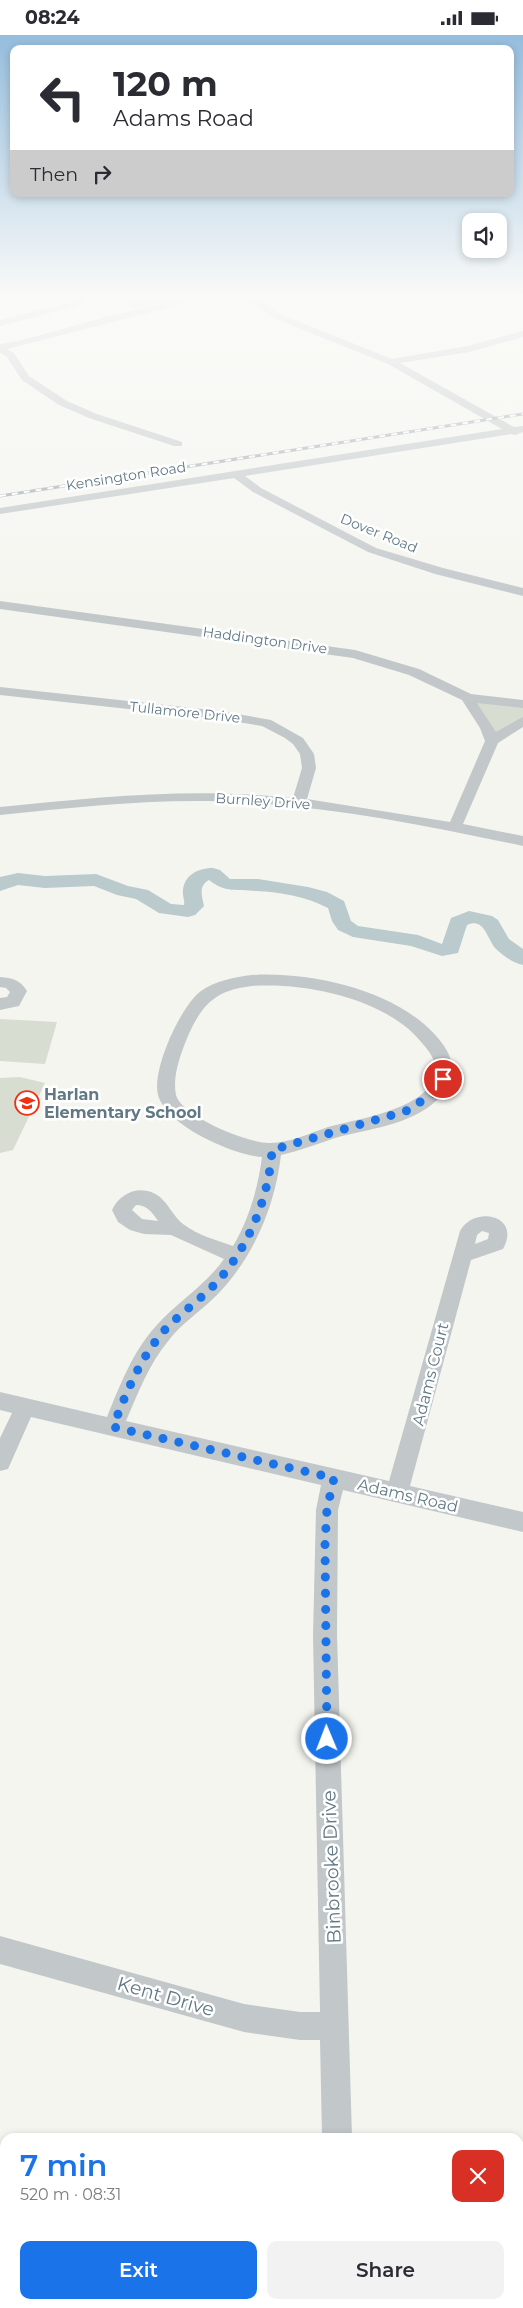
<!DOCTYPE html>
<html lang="en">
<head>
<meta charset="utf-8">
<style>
  body { margin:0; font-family:Montserrat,sans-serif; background:#f2f2f3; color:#2b2b33; height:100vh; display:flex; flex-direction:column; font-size:19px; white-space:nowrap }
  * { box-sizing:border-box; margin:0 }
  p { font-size:16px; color:#7c7c81 }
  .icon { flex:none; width:28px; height:28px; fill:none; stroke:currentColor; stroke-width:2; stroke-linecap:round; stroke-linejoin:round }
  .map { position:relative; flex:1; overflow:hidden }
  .side { position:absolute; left:0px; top:2098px; width:524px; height:176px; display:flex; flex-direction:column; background:#fff; border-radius:15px 15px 0 0; box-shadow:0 2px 8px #0003 }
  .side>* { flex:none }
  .guide { position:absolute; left:10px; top:10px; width:504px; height:152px; border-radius:10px; box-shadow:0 2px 8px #0003; background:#fff; color:#2b2b33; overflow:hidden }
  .buttons { position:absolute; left:462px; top:178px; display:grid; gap:10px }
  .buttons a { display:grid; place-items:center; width:45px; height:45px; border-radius:10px; background:#fff; box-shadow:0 2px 8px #0003; font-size:25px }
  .pin { position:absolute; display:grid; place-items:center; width:42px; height:42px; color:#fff; margin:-21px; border:2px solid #fff; border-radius:50%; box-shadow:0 1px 5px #0007 }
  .me { position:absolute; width:55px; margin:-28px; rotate:359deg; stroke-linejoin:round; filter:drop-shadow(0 0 4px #0008) }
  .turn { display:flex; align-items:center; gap:18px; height:105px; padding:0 20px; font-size:22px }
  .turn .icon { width:65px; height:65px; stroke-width:2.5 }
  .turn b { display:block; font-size:35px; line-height:42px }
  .then { display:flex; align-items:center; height:48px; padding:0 20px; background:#0003; gap:10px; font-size:19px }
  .round { display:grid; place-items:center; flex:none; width:52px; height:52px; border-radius:10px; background:#f2f2f3 }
  .head { display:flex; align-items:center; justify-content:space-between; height:85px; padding:0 20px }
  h1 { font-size:30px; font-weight:600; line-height:38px; color:#1a73e8 }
  .cta { display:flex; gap:10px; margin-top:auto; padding:10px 20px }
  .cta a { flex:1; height:58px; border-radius:10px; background:#1a73e8; color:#fff; font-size:20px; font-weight:600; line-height:58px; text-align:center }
  .cta a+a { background:#f2f2f3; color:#2b2b33 }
  .status { display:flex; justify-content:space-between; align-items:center; height:35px; padding:0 25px; background:#fff; direction:ltr }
  .status svg { height:14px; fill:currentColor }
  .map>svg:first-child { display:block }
</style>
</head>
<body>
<div class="status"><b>08:24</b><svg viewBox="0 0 49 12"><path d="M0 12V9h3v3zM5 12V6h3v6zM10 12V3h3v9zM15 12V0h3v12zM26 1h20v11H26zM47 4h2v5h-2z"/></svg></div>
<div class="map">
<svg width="523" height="2273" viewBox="0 0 523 2273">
  <rect width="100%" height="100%" fill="#f5f5f0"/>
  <g fill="#d7ddd1">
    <polygon points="475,667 523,672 523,683 496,699"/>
    <polygon points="0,984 57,987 45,1029 0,1026"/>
    <polygon points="20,1042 45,1048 13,1115 0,1118 0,1043"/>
  </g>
  <polygon fill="#bacacd" points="115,261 197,261 183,266 133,273"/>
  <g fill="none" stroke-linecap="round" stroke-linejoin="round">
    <path fill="#bacacd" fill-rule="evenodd" d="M 213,833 L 220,835 L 230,844 L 258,844 L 308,852 L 327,857 L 344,866 L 351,886 L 358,891 L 418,900 L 442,909 L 451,883 L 469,876 L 492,881 L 498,885 L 509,904 L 523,914 L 523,930 C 513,928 502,920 495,913 C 487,903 484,882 467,890 L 458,918 L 442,921 L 411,911 L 353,902 L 338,895 L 332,886 L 328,873 C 307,862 281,857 256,856 C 237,854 225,858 209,845 C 198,851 202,861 204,871 L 195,880 L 188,882 L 159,878 L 136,864 L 117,860 L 94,851 L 45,853 L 18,850 L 0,856 L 0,842 L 18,838 L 45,841 L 96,839 L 128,851 L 148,855 L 171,869 L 184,870 C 185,866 182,860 183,855 C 185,839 199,833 213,833 Z"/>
    <g fill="#c2c7ca" fill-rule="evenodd">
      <polygon points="82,261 94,261 74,272 0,291 0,285 68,268"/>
      <polygon points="196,261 214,261 7,314 14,318 29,341 67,366 97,379 182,407 182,411 174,411 89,383 59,370 22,345 7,322 0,318 0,309 19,306 109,281"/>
      <polygon points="240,261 251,261 282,280 392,324 468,311 523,296 523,302 469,317 400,328 514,392 523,391 523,397 515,400 511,399 245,441 261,453 376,513 443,533 523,553 523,561 435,539 368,517 253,457 234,443 0,479 0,473 502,394 388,329 276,284"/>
      <path d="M 0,566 L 355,615 L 419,634 L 471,659 L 523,665 L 523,673 L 477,668 L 496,697 L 523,682 L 523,692 L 498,708 L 463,789 L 523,801 L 523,811 C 419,789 314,768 208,766 C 138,765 69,773 0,780 L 0,772 C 98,762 195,752 293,763 L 302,733 L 300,719 L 293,709 L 285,703 L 262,691 L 220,684 L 0,660 L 0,652 L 220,676 L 271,685 L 303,703 L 314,719 L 316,733 L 307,764 L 450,787 L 485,706 L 480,693 L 462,665 L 409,640 L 353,623 L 0,574 Z"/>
      <path d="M 252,940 C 314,936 411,958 446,1014 C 457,1032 452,1051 437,1065 C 411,1090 368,1094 335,1103 C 317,1109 299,1116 281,1120 C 275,1172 253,1223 217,1260 C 201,1276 182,1288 169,1305 C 149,1329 138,1358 126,1386 L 389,1446 L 460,1196 C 474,1170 522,1180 503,1214 L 471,1225 L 410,1451 L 523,1477 L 523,1497 L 343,1455 L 338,1475 L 337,1600 L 352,2102 L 322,2102 L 320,2005 L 300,2005 L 244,1997 L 0,1929 L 0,1901 L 244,1969 L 300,1977 L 320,1977 L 313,1600 L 316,1475 L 321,1450 L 31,1382 L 8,1434 L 0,1436 L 0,1403 L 12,1378 L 0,1375 L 0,1357 L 107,1382 C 120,1350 133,1316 156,1291 C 177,1267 205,1251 224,1224 L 171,1200 L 144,1199 L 130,1195 L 118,1187 L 112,1175 C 121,1156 143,1149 160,1162 C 169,1170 174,1182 183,1189 C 197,1200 216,1205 233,1211 C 249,1184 258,1153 262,1122 C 233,1120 170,1092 159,1063 C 149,1039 181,970 201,956 C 215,946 235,942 252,940 ZM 252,951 C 306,947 387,964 422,1008 C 429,1016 435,1023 435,1035 C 435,1073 357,1084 328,1092 C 310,1098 290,1108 270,1108 C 249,1109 181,1081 176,1060 C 172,1041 181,1018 188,1001 C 202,969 216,955 252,951 ZM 136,1170 C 147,1170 152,1177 158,1186 L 142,1184 L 132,1175 ZM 482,1196 L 489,1198 L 488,1204 L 475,1209 L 477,1200 Z"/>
      <path d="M 0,942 C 13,943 20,945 27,956 L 19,971 L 0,975 L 0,963 L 7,962 L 10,957 L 6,953 L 0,952 Z"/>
      <rect x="325" y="2269" width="32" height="4"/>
    </g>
    <g stroke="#a2aaaf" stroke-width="3">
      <polyline id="rail" points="0,461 523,379"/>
    </g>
    <use href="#rail" stroke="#fff" stroke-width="2" stroke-dasharray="6" stroke-linecap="butt"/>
  </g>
  <linearGradient id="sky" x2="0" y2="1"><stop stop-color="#95bddd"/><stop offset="0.45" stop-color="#fafaf8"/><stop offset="1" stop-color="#fafaf8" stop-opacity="0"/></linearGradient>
  <rect width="523" height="580" fill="url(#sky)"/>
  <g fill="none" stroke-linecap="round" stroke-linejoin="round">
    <path stroke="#1a73e8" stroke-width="9" stroke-dasharray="0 16.2" d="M 327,1704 L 325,1509 L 327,1474 L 334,1443 L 113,1392 C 126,1358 139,1326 162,1298 C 178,1280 199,1266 215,1249 C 248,1214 269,1163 272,1115 L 406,1076 L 434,1058 L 443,1044"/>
  </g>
  <defs>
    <g id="school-ring" transform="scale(1.25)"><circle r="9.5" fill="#fff" stroke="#f42f11" stroke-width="1.5"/><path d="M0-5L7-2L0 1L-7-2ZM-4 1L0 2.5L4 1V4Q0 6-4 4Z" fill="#f42f11"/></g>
  </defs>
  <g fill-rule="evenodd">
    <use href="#school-ring" x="27" y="1068"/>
  </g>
  <g text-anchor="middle" stroke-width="5" stroke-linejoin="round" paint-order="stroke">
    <g font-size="14" fill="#617985" stroke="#fff">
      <text transform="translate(126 441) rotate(-9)" y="5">Kensington Road</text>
      <text transform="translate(379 498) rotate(22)" y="5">Dover Road</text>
      <text transform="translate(265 605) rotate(8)" y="5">Haddington Drive</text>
      <text transform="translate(185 677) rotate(6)" y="5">Tullamore Drive</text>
      <text transform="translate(263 766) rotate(4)" y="5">Burnley Drive</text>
    </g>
    <g font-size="16" font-weight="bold" fill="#617985" stroke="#fff" text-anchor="start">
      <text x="44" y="1065">Harlan<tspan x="44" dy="18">Elementary School</tspan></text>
    </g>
    <g font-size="16" fill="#617985" stroke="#fff">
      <text transform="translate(430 1339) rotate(-76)" y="6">Adams Court</text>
      <text transform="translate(408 1460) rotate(13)" y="6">Adams Road</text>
    </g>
    <g font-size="19" fill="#617985" stroke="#fff">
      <text transform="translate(331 1832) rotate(-92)" y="7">Binbrooke Drive</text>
      <text transform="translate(166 1961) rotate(16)" y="7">Kent Drive</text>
    </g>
  </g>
</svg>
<div class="buttons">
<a><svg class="icon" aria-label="sound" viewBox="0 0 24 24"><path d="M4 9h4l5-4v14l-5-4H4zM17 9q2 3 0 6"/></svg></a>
</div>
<div class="pin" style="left:443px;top:1044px;background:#d93025"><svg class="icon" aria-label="arrive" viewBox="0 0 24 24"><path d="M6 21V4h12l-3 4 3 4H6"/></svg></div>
<svg class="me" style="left:327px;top:1704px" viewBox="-20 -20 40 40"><circle r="17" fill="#1a73e8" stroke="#fff" stroke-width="3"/><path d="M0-11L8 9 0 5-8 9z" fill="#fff"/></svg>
<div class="guide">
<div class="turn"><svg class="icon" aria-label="left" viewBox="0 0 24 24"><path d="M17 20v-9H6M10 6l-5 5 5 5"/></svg><div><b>120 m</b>Adams Road</div></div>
<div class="then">Then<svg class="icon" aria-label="right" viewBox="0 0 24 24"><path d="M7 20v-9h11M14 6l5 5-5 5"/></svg></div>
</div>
<section class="side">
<div class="head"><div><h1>7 min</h1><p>520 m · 08:31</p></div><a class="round" style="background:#d93025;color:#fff"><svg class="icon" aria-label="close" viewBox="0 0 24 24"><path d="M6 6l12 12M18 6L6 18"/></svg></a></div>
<div class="cta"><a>Exit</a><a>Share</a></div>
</section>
</div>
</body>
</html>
